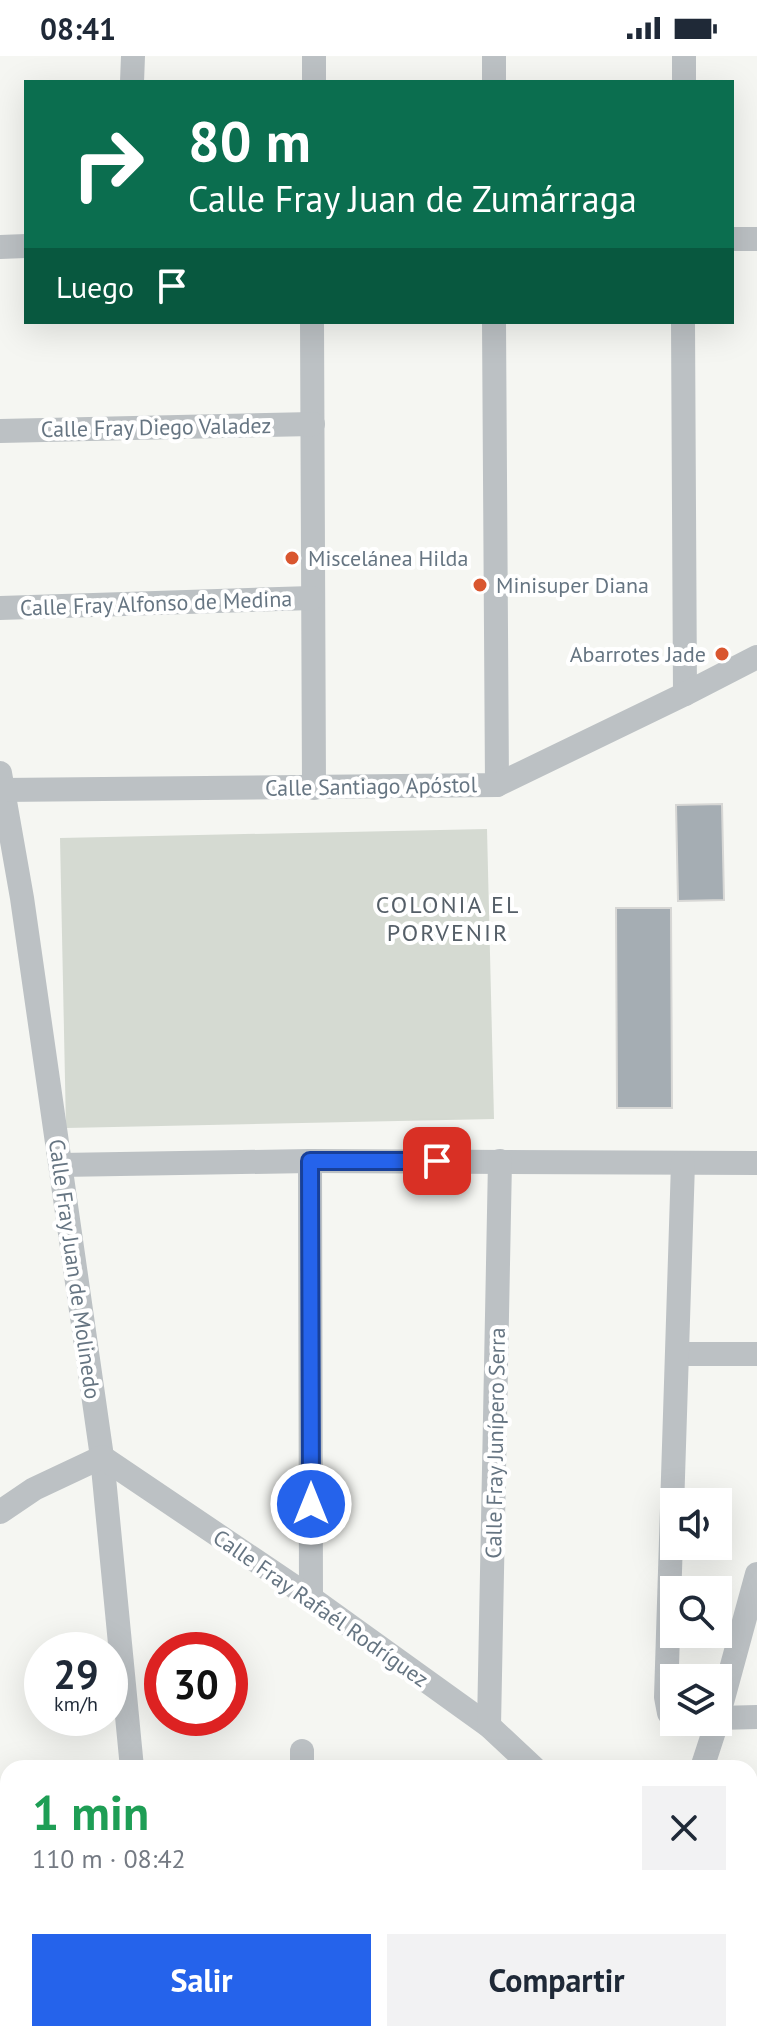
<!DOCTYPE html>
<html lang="es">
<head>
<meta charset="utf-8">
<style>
  body { margin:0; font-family:"PT Sans",sans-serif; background:#f2f2f3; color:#1f2937; height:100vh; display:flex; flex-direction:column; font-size:30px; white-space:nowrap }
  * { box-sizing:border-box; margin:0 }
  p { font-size:26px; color:#747a83 }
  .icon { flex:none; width:44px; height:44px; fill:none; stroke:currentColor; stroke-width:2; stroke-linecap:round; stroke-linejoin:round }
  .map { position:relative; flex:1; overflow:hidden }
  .details { position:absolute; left:0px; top:1704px; width:758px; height:282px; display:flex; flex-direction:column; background:#fff; border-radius:24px 24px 0 0; box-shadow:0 8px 32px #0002 }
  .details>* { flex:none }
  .banner { position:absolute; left:24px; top:24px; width:710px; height:244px; border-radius:0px; box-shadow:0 8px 32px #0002; background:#0b6e4f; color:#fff; overflow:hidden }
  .buttons { position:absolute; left:660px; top:1432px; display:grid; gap:16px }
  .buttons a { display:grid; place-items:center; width:72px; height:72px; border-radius:0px; background:#fff; box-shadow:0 8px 32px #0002; font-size:40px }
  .speed { position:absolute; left:24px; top:1576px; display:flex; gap:16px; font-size:40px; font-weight:700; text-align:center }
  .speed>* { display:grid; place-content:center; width:104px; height:104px; border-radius:50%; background:#fff; box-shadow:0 8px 32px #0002; line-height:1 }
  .speed small { font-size:20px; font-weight:400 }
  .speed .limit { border:12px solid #d22; background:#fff; color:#111 }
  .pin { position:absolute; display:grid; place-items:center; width:68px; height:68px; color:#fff; margin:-34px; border-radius:16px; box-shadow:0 4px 12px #0006 }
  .me { position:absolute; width:88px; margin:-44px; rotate:0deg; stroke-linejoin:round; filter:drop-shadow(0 0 6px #0008) }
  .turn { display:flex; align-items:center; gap:28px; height:168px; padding:0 32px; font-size:36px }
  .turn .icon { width:104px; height:104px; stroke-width:2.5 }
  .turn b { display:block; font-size:56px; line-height:68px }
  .then { display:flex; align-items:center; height:76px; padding:0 32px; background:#0003; gap:16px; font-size:30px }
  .round { display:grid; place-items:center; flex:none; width:84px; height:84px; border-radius:0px; background:#f2f2f3 }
  .summary { display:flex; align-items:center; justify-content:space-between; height:136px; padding:0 32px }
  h1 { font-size:48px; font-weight:800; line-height:60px; color:#1e9e55 }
  .cta { display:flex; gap:16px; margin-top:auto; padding:16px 32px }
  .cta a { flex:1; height:92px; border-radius:0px; background:#2563eb; color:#fff; font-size:32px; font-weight:800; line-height:92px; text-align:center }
  .cta a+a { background:#f2f2f3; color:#1f2937 }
  .status { display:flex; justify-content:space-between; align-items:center; height:56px; padding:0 40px; background:#fff; direction:ltr }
  .status svg { height:22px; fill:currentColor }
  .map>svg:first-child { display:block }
</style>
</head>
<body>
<div class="status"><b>08:41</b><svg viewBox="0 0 49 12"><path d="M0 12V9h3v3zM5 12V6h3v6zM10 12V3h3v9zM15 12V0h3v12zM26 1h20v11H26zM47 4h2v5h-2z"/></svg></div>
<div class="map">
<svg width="757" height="1985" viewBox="0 0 757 1985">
  <rect width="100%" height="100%" fill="#f5f6f2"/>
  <polygon fill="#d5dad2" points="487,773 494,1063 66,1072 60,782"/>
  <g fill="#a5adb3" stroke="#d7d7d5" stroke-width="2">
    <polygon points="722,748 724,844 678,845 676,749"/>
    <polygon points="616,852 671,852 672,1052 617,1052"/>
  </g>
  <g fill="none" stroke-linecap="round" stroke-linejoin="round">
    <polyline stroke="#b7babc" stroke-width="5" stroke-dasharray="4 4" stroke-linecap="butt" points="750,1876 757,1880"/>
    <g stroke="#bcc1c4" stroke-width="24">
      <polyline points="132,26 133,0"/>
      <polyline points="314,26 314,0"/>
      <polyline points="494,26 494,0"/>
      <polyline points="684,26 684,0"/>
      <polyline points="732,183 757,183"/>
      <polyline points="0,191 26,190"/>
      <polyline points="312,266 314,732"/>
      <polyline points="494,266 497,729"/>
      <polyline points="683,266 685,638"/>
      <polyline points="0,375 313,368"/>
      <polyline points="0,552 312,542"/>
      <polyline points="0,717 22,842 102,1401 132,1712"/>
      <polyline points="2,734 497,729 685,638 757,601"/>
      <polyline points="310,1105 311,1542"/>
      <polyline points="60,1109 310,1105 757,1107"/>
      <polyline points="678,1298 757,1298"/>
      <polyline points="0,1456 34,1433 102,1401 311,1542 489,1670 534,1712"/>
      <polyline points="718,1661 757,1518"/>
      <polyline points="718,1662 757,1661"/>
      <polyline points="674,1663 669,1657 666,1641 683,1107"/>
      <polyline points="489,1670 500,1105"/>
      <polyline points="302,1695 302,1712"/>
      <polyline points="702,1712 717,1666"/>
      <polyline points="0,1748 8,1750"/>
      <polyline points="750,1826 757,1826"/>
      <polyline points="116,1985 118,1978"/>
      <polyline points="624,1985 626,1978"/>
    </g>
  </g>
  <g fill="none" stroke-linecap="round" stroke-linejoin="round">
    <g stroke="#184099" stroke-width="20">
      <polyline id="route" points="311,1448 310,1105 437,1105"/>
    </g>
    <use href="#route" stroke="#2563eb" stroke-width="14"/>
  </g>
  <g fill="#d9562f" stroke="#fff" stroke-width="3">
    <circle cx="292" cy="502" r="8"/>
    <circle cx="480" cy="529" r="8"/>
    <circle cx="722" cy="598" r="8"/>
  </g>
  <g text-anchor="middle" stroke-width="8" stroke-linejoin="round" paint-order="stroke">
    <g font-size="22" fill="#667582" stroke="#fff">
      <text transform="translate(156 371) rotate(-1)" y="8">Calle Fray Diego Valadez</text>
      <text transform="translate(156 547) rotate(-2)" y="8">Calle Fray Alfonso de Medina</text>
      <text transform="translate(371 730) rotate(-1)" y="8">Calle Santiago Apóstol</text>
      <text transform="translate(75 1213) rotate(82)" y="8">Calle Fray Juan de Molinedo</text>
      <text transform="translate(495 1387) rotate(-89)" y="8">Calle Fray Junípero Serra</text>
      <text transform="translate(321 1552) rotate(35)" y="8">Calle Fray Rafaél Rodríguez</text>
    </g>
    <g font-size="22" fill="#667582" stroke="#fff" text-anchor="start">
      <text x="308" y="510">Miscelánea Hilda</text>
      <text x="496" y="537">Minisuper Diana</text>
      <text x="706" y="606" text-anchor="end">Abarrotes Jade</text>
    </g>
    <g font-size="24" letter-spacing="2" fill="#545e67" stroke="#fff">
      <text x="448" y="857">COLONIA EL<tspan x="448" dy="28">PORVENIR</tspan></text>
    </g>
  </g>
</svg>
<div class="buttons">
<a><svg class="icon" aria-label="sound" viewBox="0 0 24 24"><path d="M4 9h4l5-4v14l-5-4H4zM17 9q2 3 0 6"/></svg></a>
<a><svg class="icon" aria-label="search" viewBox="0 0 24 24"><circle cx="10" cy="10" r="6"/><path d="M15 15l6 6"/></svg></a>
<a><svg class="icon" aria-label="layers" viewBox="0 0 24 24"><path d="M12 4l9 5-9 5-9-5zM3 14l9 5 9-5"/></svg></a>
</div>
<div class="speed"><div>29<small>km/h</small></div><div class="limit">30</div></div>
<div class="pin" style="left:437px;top:1105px;background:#d93025"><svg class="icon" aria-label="arrive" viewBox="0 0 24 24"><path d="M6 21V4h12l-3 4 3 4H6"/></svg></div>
<svg class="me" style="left:311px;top:1448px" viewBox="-20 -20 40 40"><circle r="17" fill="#2563eb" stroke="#fff" stroke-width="3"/><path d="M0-11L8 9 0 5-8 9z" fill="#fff"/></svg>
<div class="banner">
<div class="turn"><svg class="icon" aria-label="right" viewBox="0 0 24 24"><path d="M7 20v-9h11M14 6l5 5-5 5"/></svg><div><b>80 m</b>Calle Fray Juan de Zumárraga</div></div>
<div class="then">Luego<svg class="icon" aria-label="arrive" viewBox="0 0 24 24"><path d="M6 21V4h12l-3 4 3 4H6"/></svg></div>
</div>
<section class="details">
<div class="summary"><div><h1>1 min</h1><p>110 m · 08:42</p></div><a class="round"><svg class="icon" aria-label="close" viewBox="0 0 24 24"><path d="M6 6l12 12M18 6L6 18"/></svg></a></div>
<div class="cta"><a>Salir</a><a>Compartir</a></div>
</section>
</div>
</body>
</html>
